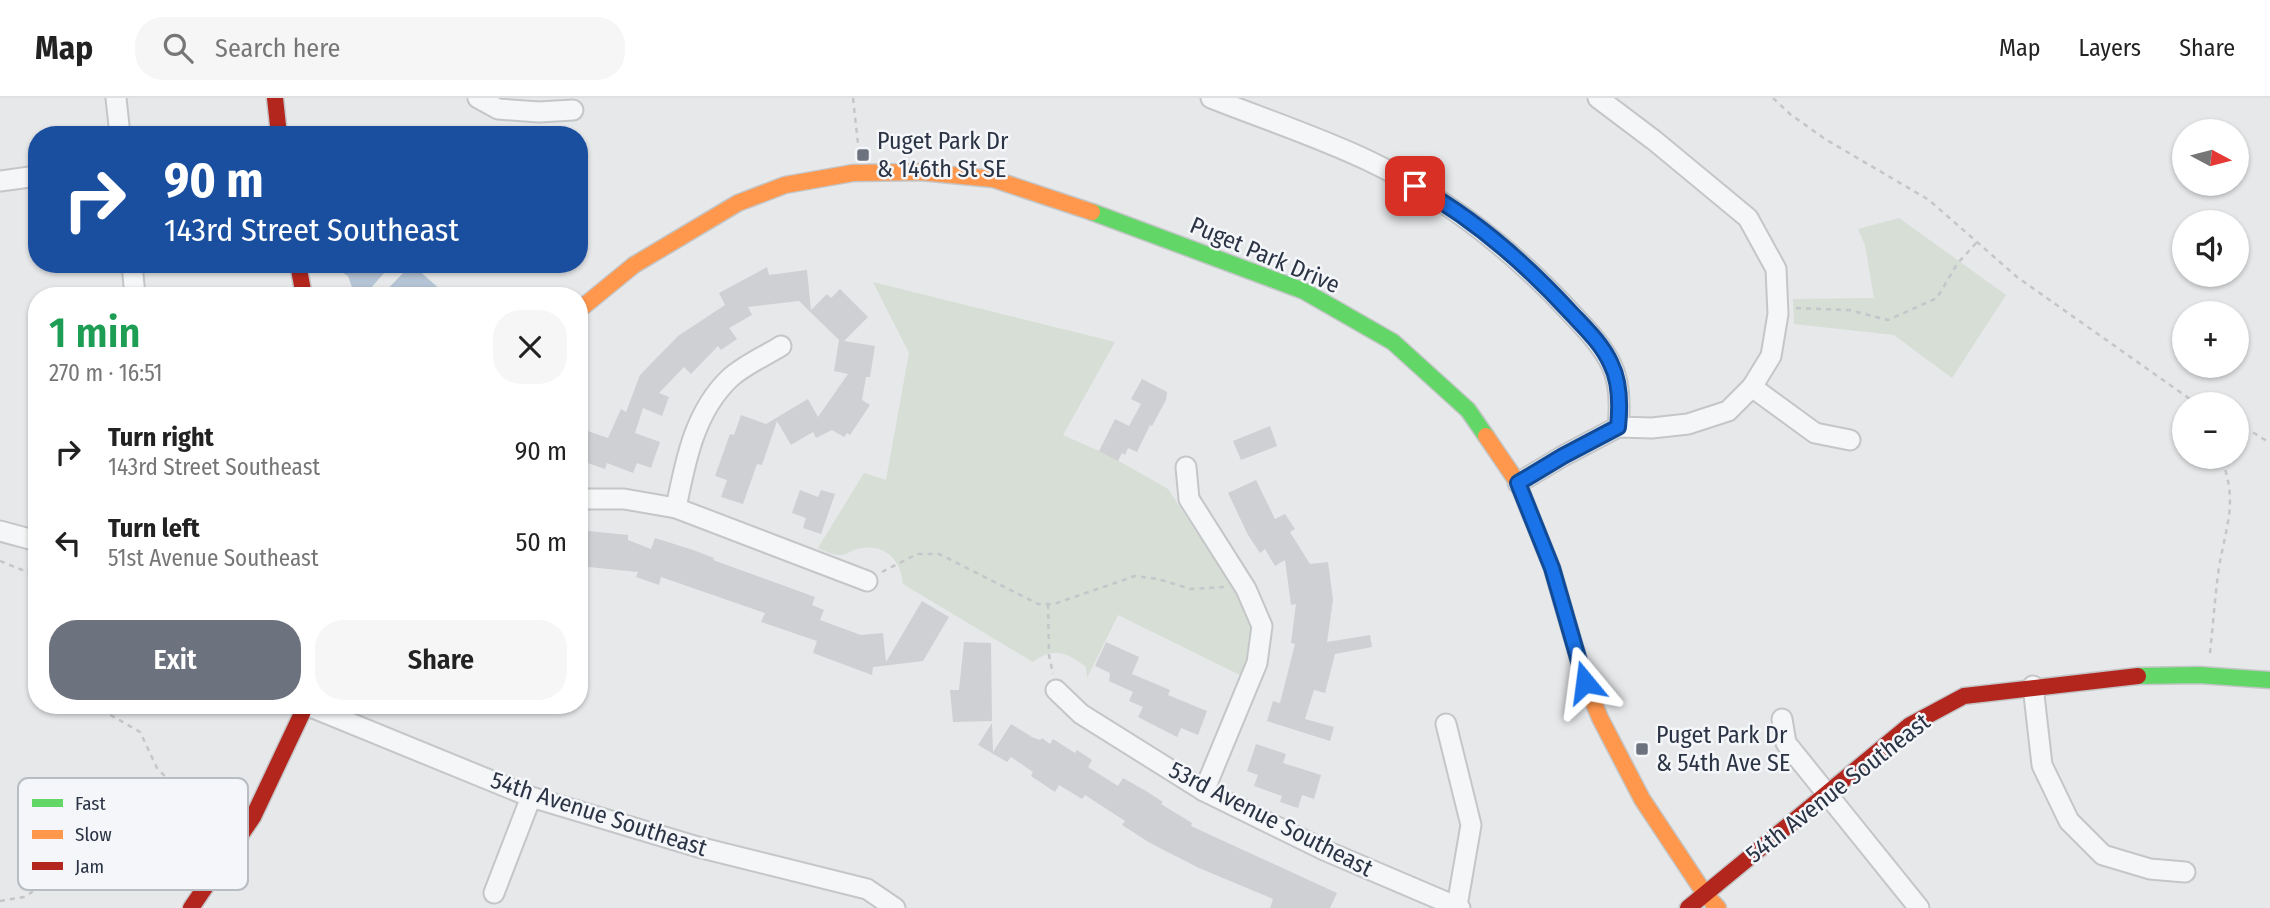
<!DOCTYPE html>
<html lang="en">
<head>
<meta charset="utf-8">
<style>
  body { margin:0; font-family:"Fira Sans Condensed",sans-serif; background:#f6f6f6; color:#222; height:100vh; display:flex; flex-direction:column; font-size:26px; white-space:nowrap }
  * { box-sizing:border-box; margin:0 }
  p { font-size:23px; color:#767676 }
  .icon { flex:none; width:38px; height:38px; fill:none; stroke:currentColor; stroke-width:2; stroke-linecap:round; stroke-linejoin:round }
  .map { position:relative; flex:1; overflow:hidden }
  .drawer { position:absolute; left:28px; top:189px; width:560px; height:427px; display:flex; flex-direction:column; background:#fff; border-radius:28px; box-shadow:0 2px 5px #0004 }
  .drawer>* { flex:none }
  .hud { position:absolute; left:28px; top:28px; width:560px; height:147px; border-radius:28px; box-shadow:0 2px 5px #0004; background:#1a4fa0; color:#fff; overflow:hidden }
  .needle { width:46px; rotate:97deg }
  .controls { position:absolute; left:2172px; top:21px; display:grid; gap:14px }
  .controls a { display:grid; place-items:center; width:77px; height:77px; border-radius:50%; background:#fff; box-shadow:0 2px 5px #0004; font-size:35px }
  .pin { position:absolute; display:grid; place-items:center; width:60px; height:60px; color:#fff; margin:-30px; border-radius:14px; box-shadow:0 4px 10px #0006 }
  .me { position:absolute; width:77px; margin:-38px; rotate:344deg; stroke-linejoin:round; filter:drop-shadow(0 0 5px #0008) }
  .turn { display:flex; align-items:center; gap:24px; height:147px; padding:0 21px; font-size:32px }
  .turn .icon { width:91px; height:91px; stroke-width:2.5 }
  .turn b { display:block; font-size:49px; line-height:60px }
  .round { display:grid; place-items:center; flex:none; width:74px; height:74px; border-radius:28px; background:#f6f6f6 }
  .head { display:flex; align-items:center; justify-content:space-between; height:119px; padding:0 21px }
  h1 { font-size:42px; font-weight:600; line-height:52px; color:#1e9e55 }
  .cta { display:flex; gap:14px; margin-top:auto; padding:14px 21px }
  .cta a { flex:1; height:80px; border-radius:28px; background:#6c737f; color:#fff; font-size:28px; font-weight:600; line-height:80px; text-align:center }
  .cta a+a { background:#f6f6f6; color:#222 }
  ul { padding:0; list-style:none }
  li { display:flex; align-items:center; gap:21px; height:91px; padding:0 21px }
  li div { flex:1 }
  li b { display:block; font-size:26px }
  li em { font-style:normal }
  header { display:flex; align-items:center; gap:42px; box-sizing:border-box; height:98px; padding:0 35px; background:#fff; border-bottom:2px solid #e0e0e0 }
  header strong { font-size:33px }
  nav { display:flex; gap:38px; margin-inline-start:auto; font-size:24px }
  .search { width:490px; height:63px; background:#f6f6f6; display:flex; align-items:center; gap:18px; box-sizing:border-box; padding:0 24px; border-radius:28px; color:#767676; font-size:26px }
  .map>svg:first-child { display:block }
</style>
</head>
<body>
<header>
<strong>Map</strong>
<div class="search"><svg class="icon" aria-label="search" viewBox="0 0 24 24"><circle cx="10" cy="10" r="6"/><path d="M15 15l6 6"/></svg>Search here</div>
<nav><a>Map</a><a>Layers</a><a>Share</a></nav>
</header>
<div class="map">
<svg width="2270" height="810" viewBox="0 0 2270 810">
  <rect width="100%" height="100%" fill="#e6e8ea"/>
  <g fill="#d6ded6">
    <polygon points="1899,120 2006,197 1952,280 1894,237 1794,226 1793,201 1874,200 1865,147 1858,131"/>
    <path d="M 873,184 L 1115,244 L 1063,337 L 1110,358 L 1168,391 L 1242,504 C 1255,534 1254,548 1240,577 L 1118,517 L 1087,580 L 1086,569 C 1068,555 1053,548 1033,564 L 903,486 C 901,459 881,443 854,452 C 849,454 844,458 839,457 C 832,457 824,453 818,450 L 864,375 L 886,382 L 909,255 Z"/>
  </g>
  <g fill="#b4c4d5">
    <polygon points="338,166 392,166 370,191 373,198 355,198 348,178 338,172"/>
    <polygon points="415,169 443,194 442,198 381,198 405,173"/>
  </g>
  <g fill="#ced0d3">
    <polygon points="767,169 769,177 807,172 811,212 827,196 831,200 840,191 868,219 844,243 875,248 870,279 866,279 862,302 870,307 850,337 847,335 844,339 832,332 816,340 813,334 791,347 777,323 762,367 757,366 743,406 721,399 727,382 715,378 730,336 734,337 741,317 766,326 808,301 818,319 848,276 834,273 839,242 799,203 748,209 752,217 729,230 737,241 721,252 718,248 691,276 684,269 659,295 669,299 662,318 643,310 635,335 660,344 651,370 637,365 633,375 607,365 605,371 579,362 579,330 608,340 621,311 626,314 640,277 678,238 725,207 719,195"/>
    <polygon points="1142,281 1167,294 1166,302 1152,328 1150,327 1137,354 1128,350 1125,357 1122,355 1118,363 1099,353 1115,321 1129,328 1141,306 1131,301"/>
    <polygon points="1270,328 1277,348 1241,362 1233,343"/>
    <polygon points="1256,382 1275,421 1285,416 1295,431 1290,434 1310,466 1328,464 1333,502 1327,544 1370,537 1372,549 1335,556 1325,595 1314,592 1305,621 1334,629 1330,643 1267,623 1273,603 1280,605 1295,546 1291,545 1296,506 1291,507 1285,462 1275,468 1265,451 1260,455 1248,437 1228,395"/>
    <polygon points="800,392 818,399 821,392 835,396 821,436 803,430 806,420 792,415"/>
    <polygon points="579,432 628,437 628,442 651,451 655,440 693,452 714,460 713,462 815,499 812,507 824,512 820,522 861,537 883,535 886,564 922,503 949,519 923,563 873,569 872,577 813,555 817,543 761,524 765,515 661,479 659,487 636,479 638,474 579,468"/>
    <polygon points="964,544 991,545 992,623 953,624 950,592 959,592"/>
    <polygon points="1106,544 1139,559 1132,576 1170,592 1168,597 1207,613 1198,637 1181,630 1177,639 1138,619 1143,609 1129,603 1133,594 1109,583 1110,575 1095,568"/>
    <polygon points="992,625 993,654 1011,626 1032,639 1040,642 1042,640 1050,646 1053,641 1075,655 1077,652 1092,662 1088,669 1118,688 1123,680 1146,693 1163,704 1161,706 1192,725 1191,728 1337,795 1330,810 1270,810 1273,801 1199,770 1150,745 1122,727 1125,723 1085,697 1082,701 1059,687 1055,694 1031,678 1033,674 1011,659 1007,664 978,647"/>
    <polygon points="1256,646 1286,656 1283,665 1321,677 1314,701 1302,697 1298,710 1280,704 1282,698 1254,688 1258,677 1247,673"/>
  </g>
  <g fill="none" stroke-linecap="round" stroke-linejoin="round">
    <g stroke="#c4c6c8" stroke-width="23">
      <g id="street">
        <polyline points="116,0 120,37"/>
        <polyline points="478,0 498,11 539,14 573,12"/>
        <path d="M 1211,0 C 1264,21 1319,39 1369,63 C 1447,100 1514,153 1572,216 C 1586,231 1602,247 1611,266 C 1620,284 1620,310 1618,329"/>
        <polyline points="1598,0 1655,43 1748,120 1776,171 1778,216 1771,258 1752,289 1815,335 1850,342"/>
        <polyline points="0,83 37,78"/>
        <polyline points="132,166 135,198"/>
        <polyline points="1186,369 1189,401 1246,491 1262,528 1257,565 1204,693"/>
        <polyline points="1518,385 1563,358 1618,329 1652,330 1688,326 1728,313 1752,289"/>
        <polyline points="579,401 624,401 676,410 867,483"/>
        <path d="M 676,410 C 685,365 694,314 730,280 C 744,267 765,258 781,248"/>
        <polyline points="0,433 37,443"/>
        <polyline points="2033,588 2042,667 2069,723 2103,757 2150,771 2185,774"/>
        <polyline points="1056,592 1081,616 1204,693 1324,752 1460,810"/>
        <polyline points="306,607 531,699 698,749 867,791 895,810"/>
        <polyline points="1782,621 1786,645 1919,810"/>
        <polyline points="1446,626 1471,727 1457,808"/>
        <polyline points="494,795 531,699"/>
      </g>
    </g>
    <g stroke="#c4c6c8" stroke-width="19">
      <g id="fast">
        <polyline points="1092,114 1304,193 1393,244 1468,312 1486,338"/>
        <polyline points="2138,578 2199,577 2270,582"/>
      </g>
    </g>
    <g stroke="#c4c6c8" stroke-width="19">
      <g id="slow">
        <polyline points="579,212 634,167 738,105 785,87 853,75 921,74 993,81 1092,114"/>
        <polyline points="1486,338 1518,385 1552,470 1585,584 1600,620 1642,701 1705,796 1718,810"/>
      </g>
    </g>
    <g stroke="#c4c6c8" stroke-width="19">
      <g id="jam">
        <polyline points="275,0 279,37"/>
        <polyline points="298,166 304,198"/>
        <polyline points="191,810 253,719 306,607"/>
        <polyline points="1688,810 1910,627 1964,598 2138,578"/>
      </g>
    </g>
    <g stroke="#c5c6ca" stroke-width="2.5" stroke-dasharray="5 5" stroke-linecap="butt">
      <polyline points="853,0 859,55"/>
      <polyline points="1773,0 1790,16 1825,41 1929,102 2017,179 2197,306"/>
      <polyline points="1796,210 1849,212 1888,222 1937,200 1957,166 1977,144"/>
      <polyline points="2236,324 2270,345"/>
      <polyline points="0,463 37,478"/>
      <polyline points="882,474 917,456 939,456 1038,506 1054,506 1135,478 1158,481 1191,491 1224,489"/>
      <polyline points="1048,506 1049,557 1053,576"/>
      <path d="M 2210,555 C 2213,527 2215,498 2219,469 C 2227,424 2238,404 2221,359"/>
      <polyline points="93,607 140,634 157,670 182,696 230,711"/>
      <polyline points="0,803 24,799 61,776 43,746 55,721 123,703 182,696"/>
    </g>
    <use href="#street" stroke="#f5f6f7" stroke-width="19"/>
    <use href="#fast" stroke="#63d668" stroke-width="16"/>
    <use href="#slow" stroke="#ff974d" stroke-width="16"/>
    <use href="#jam" stroke="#b3261e" stroke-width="16"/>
  </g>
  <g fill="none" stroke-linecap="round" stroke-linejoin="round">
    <g stroke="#114b97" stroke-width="18">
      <path id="route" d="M 1415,88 C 1474,120 1526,166 1572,216 C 1586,231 1602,246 1611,266 C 1620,284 1620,310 1618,329 L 1563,358 L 1518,385 L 1552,470 L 1585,584"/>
    </g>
    <use href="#route" stroke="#1a73e8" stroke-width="12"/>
  </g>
  <g fill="#6c737f" stroke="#f4f6f9" stroke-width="2.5">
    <rect x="856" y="50" width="14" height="14" rx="3.5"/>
    <rect x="1635" y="644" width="14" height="14" rx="3.5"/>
  </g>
  <g text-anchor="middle" stroke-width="5" stroke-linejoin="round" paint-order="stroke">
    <g font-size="24" fill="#2b3445" stroke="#f4f6f9" text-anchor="start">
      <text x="877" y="51">Puget Park Dr<tspan x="877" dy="28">&amp; 146th St SE</tspan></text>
      <text x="1656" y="645">Puget Park Dr<tspan x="1656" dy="28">&amp; 54th Ave SE</tspan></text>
    </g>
    <g font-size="24" fill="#2b3445" stroke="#f4f6f9">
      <text transform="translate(1265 157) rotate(23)" y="8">Puget Park Drive</text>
      <text transform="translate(1838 690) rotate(-38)" y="8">54th Avenue Southeast</text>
      <text transform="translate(599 716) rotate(18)" y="8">54th Avenue Southeast</text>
      <text transform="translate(1271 721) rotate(27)" y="8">53rd Avenue Southeast</text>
    </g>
  </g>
  <rect x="18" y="680" width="230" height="112" rx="10" fill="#f4f6f9" stroke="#b8bcc3" stroke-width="2"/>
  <rect x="32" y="701" width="31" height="8" fill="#63d668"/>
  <rect x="32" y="732" width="31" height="9" fill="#ff974d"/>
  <rect x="32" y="764" width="31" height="8" fill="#b3261e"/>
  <g font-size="19" fill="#2b3445">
    <text x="75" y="712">Fast</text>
    <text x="75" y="743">Slow</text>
    <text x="75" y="775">Jam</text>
  </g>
</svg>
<div class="controls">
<a><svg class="needle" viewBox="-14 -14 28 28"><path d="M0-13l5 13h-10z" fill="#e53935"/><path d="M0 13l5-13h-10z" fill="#767676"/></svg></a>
<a><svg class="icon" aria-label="sound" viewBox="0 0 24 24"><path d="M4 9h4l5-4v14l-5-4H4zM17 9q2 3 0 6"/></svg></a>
<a>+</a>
<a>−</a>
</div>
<div class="pin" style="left:1415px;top:88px;background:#d93025"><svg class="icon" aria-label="arrive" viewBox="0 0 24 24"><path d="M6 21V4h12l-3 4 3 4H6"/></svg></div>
<svg class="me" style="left:1585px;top:584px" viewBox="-20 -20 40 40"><path d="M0-17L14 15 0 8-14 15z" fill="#1a73e8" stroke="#fff" stroke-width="4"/></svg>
<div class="hud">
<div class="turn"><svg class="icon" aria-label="right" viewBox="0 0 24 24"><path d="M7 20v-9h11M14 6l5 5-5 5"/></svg><div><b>90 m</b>143rd Street Southeast</div></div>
</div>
<section class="drawer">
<div class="head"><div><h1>1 min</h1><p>270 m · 16:51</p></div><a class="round"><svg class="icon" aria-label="close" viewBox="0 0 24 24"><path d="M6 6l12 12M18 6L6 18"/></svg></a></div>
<ul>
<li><svg class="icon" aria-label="right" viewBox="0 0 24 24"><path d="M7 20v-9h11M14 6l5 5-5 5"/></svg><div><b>Turn right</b><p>143rd Street Southeast</p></div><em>90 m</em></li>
<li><svg class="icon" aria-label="left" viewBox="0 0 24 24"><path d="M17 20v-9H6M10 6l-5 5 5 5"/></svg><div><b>Turn left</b><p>51st Avenue Southeast</p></div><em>50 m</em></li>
</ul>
<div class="cta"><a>Exit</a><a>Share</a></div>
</section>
</div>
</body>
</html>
